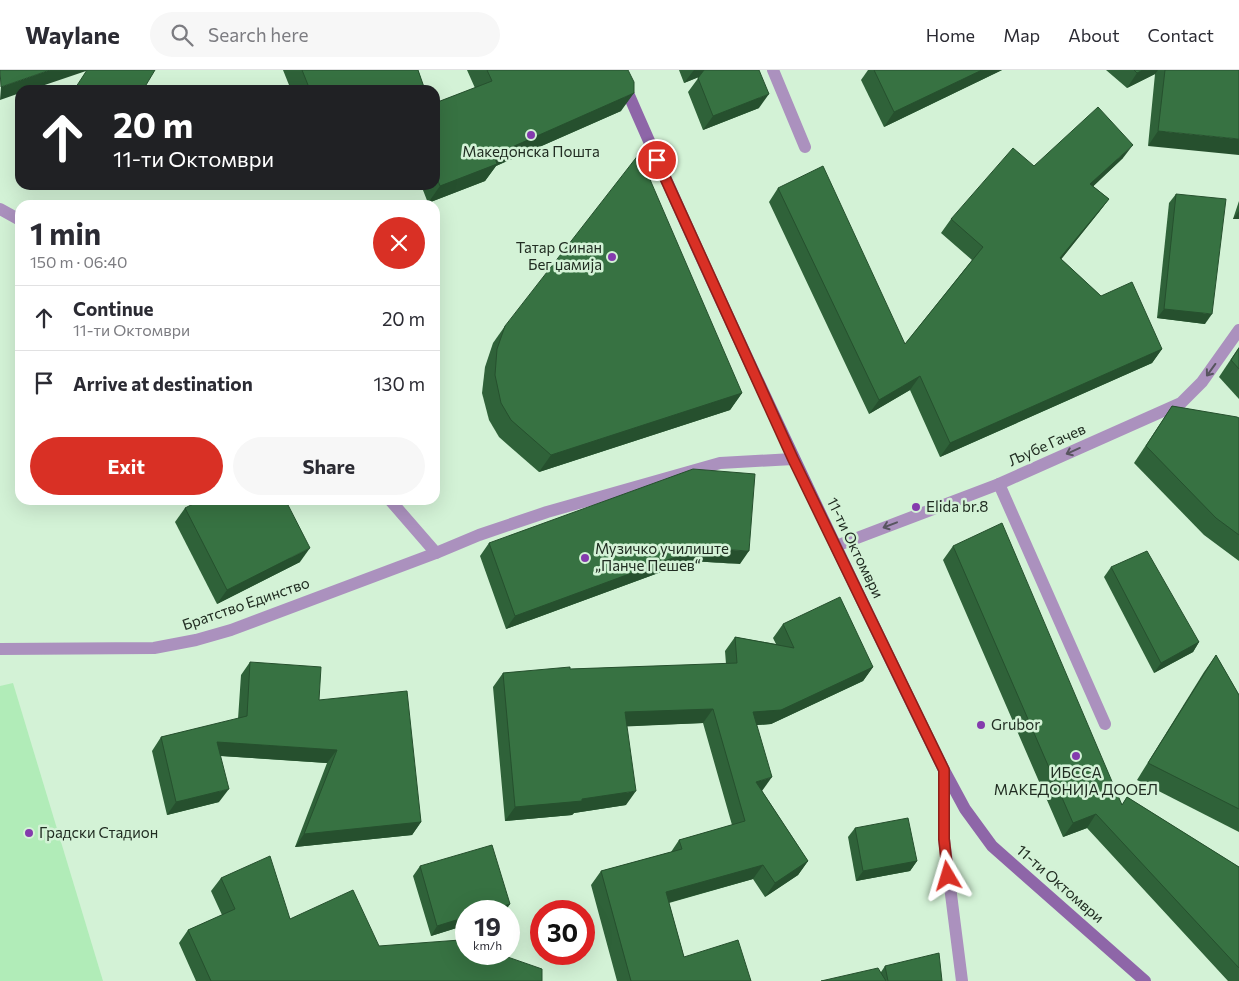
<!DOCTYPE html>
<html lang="en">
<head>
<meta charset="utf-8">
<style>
  body { margin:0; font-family:Commissioner,sans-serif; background:#f7f7f7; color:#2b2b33; height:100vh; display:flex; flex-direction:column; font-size:19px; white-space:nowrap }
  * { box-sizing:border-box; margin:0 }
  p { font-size:16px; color:#7c7c81 }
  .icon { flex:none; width:28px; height:28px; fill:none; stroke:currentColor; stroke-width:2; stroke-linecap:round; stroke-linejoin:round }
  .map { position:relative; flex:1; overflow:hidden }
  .side { position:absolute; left:15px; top:130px; width:425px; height:305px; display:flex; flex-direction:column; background:#fff; border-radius:15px; box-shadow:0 5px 20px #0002 }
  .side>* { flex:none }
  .top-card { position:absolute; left:15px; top:15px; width:425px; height:105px; border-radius:15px; box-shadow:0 5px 20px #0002; background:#202124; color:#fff; overflow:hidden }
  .speed { position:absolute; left:455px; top:830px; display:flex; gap:10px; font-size:25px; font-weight:700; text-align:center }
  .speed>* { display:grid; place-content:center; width:65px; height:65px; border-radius:50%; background:#fff; box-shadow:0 5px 20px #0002; line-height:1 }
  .speed small { font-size:12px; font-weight:400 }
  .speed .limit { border:8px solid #d22; background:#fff; color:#111 }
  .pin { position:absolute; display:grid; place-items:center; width:42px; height:42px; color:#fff; margin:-21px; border:2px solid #fff; border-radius:50%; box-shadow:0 1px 5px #0007 }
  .me { position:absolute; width:55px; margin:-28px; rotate:353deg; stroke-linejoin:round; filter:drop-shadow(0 0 4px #0008) }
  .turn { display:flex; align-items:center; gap:18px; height:105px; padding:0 15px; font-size:22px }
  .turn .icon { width:65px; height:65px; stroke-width:2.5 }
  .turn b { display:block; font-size:35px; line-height:42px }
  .round { display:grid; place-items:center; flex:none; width:52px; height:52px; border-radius:26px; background:#f7f7f7 }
  .headline { display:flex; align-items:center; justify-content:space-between; height:85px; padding:0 15px }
  h1 { font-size:30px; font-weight:700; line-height:38px }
  .cta { display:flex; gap:10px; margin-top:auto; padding:10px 15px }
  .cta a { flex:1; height:58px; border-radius:30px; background:#d93025; color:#fff; font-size:20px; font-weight:700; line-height:58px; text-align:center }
  .cta a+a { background:#f7f7f7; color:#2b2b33 }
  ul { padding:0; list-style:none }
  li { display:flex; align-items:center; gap:15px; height:65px; padding:0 15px; border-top:1px solid #e1e1e2 }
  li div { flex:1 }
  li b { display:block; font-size:19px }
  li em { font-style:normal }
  header { display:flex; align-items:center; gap:30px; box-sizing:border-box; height:70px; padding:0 25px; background:#fff; border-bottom:1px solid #e1e1e2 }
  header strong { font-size:24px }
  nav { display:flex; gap:28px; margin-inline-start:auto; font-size:18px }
  .search { width:350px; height:45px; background:#f7f7f7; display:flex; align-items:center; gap:12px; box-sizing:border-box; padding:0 18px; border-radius:28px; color:#7c7c81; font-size:19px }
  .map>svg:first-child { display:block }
</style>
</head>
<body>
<header>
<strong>Waylane</strong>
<div class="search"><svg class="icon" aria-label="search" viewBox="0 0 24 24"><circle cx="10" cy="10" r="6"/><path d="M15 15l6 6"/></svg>Search here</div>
<nav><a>Home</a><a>Map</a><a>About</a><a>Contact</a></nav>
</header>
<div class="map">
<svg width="1239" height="911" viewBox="0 0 1239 911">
  <rect width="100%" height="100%" fill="#d3f2d6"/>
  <polygon fill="#b1ecb8" points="13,613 103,911 0,911 0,616"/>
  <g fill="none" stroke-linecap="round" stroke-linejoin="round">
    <polyline stroke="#ab91be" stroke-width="12" points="773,0 805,77"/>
    <g stroke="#ab91be" stroke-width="12">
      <polyline points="0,139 20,150"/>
      <polyline points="999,414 1105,654"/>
      <polyline points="390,430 436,483"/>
      <polyline points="836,476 999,414 1181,333 1202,312 1239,260"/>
      <polyline points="0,579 154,578 196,570 231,560 436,483 479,465 547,442 720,393 793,389"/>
      <polyline points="944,700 944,769 962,911"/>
    </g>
    <path stroke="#8e66a8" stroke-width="12" d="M 618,0 C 720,236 831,469 944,700 L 965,739 L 992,776 L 1145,911"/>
  </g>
  <g fill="#2f6239">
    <polygon points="283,0 418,0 425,20 291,20"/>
    <polygon points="467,0 628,0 621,41 496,96 485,111 428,133 421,115 435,115 435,33 475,18"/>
    <polygon points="679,0 759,0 759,38 703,60 688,22 699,7 684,13"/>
    <polygon points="868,0 1002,0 884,57 861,10"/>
    <polygon points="1106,0 1239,0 1148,76 1155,4 1127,18"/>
    <polygon points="1123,88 1093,116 1109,129 1099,142 1061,189 1101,226 1162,279 1152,293 940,387 910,320 869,344 769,132 778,118 905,274 972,190 941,163 951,149 1034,96"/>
    <polygon points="1176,124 1205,254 1157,248 1169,133"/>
    <polygon points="1239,131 1239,149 1233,149"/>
    <polygon points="505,256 742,323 730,340 539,402 499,367 489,350 482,323 485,297 493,273"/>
    <polygon points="1239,277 1239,329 1219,307"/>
    <polygon points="1172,336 1239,348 1239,491 1204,465 1134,393"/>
    <polygon points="185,438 300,492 217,534 175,452"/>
    <polygon points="489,473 740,494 691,491 506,559 480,486"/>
    <polygon points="953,476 1122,735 1127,727 1239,797 1239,911 1228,911 1087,758 1063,767 943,490"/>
    <polygon points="1111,497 1199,572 1193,582 1154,603 1104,507"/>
    <polygon points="783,554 873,597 863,611 771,654 757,655 762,721 808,791 798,805 765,827 753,809 669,833 684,887 751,911 617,911 591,815 601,801 671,782 679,770 732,755 703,653 627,656 626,735 574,743 572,745 505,751 493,617 503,603 570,599 726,594 725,581 735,567 776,574 773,568"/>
    <polygon points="1216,585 1239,625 1239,762 1137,710 1204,602"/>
    <polygon points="250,592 319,630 421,752 412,765 295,777 327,693 220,686 219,732 167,745 152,681 161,667 238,649 241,605"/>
    <polygon points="855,758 917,791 910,801 856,811 848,767"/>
    <polygon points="420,796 510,834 505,841 466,841 466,855 431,866 413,806"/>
    <polygon points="221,808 290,849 379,876 542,911 196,911 179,873 188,860 222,845 211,821"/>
    <polygon points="885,896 942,911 821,911 881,902"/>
  </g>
  <g fill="#26502e">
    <polygon points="50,0 87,0 86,1 30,20 20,20 20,23 0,30 1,17"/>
    <polygon points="694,0 705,0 701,6 684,13"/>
    <polygon points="982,0 1002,0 884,57 894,42"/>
    <polygon points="1143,0 1158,0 1155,4 1127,18 1137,3"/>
    <polygon points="634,23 621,41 496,96 485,111 428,133 440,116 494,85"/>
    <polygon points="769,24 759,38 703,60 713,46"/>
    <polygon points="1158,61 1239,69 1239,85 1148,76"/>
    <polygon points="1133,75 1123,88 1081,128 1090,114"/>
    <polygon points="1109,129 1099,142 1051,202 1060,188"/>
    <polygon points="1239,141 1239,149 1233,149"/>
    <polygon points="1164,239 1212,244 1205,254 1157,248"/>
    <polygon points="1162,279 1152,293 940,387 950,373"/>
    <polygon points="920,306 910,320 869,344 879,330"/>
    <polygon points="742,323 730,340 539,402 551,385"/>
    <polygon points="310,478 300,492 217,534 227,520"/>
    <polygon points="700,478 749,481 740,494 691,491 506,559 515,546"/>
    <polygon points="1199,572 1193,582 1154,603 1161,593"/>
    <polygon points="873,597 863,611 771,654 743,656 753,642"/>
    <polygon points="713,639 703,653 615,657 625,642"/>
    <polygon points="217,672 337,680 327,693 208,685"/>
    <polygon points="772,707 762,721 756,712"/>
    <polygon points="229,719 219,732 167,745 176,732"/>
    <polygon points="636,721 626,735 574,743 572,745 505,751 515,737 582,729"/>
    <polygon points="1096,744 1087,758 1063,767 1073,753"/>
    <polygon points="421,752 412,765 295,777 304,764"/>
    <polygon points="808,791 798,805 765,827 775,813"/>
    <polygon points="917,791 910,801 856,811 863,801"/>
    <polygon points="763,795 753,809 656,836 666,822"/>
    <polygon points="510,834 505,841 487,841"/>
    <polygon points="466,847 466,855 431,866 437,856"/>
  </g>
  <g fill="#377242" stroke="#26502e">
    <polygon points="0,0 50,0 1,17"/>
    <polygon points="87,0 155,0 143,20 74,20"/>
    <polygon points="302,0 418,0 425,20 310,20"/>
    <polygon points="487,0 628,0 634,12 634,23 494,85 497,94 440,116 435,103 435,33 492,11"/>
    <polygon points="704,0 759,0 769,24 713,46 698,8"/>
    <polygon points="874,0 982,0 894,42"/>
    <polygon points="1134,0 1143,0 1137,3"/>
    <polygon points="1165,0 1239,0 1239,69 1158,61"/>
    <polygon points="1098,37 1133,75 1090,114 1109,129 1060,188 1101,226 1132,212 1162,279 950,373 920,306 879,330 778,118 823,96 905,274 983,177 951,149 1013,78 1034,96"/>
    <polygon points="639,84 742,323 551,385 511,350 501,333 495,305 497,279 505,256"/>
    <polygon points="1176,124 1226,129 1212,244 1164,239"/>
    <polygon points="1239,278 1239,299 1231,290"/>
    <polygon points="1172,336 1237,347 1239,348 1239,465 1216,448 1146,376"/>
    <polygon points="693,399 755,404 749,481 700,478 515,546 489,473"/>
    <polygon points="201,430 282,430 287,433 310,478 227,520 185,438"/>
    <polygon points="1002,453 1122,735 1127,727 1239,797 1239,898 1096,744 1073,753 953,476"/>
    <polygon points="1147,481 1199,572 1161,593 1111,497"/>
    <polygon points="840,527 873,597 781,640 753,642 772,707 756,712 808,791 775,813 763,795 666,822 684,887 738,870 751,911 631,911 601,801 682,779 679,770 745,751 713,639 625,642 636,721 582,729 582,731 515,737 503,603 570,597 570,599 737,593 735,567 794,578 783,554"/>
    <polygon points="1216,585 1239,625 1239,739 1148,693"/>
    <polygon points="250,592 321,597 319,630 407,621 421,752 304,764 337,680 217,672 229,719 176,732 161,667 247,646"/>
    <polygon points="908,748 917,791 863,801 855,758"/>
    <polygon points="492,775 510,834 487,841 466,841 466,847 437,856 420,796"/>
    <polygon points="270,786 290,849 353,820 379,876 460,870 466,872 466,884 499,884 542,899 542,911 211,911 188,860 235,839 221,808"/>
    <polygon points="939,883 942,911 888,911 885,896"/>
    <polygon points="878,898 886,911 821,911"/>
  </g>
  <defs><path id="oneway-shaft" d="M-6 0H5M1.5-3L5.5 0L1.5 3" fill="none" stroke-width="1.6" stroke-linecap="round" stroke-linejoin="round" transform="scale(1.25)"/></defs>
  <g stroke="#585560">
    <use href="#oneway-shaft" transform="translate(1211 300) rotate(126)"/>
    <use href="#oneway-shaft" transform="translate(1073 381) rotate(156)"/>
    <use href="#oneway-shaft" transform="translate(890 455) rotate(159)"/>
  </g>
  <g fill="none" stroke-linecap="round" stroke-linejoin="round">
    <g stroke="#8d1f18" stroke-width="12">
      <polyline id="route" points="657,90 793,389 944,700 944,769 948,806"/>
    </g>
    <use href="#route" stroke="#d93025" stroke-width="9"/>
  </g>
  <g fill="#843bad" stroke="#d3f2d6" stroke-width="2">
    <circle cx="531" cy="65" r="5"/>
    <circle cx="612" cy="187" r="5"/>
    <circle cx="916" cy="437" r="5"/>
    <circle cx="585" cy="488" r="5"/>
    <circle cx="981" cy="655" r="5"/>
    <circle cx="1076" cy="686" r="5"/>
    <circle cx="29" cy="763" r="5"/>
  </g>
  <g text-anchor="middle" stroke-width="5" stroke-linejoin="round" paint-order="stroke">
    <g font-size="15" fill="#212d22" stroke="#d3f2d6" text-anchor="start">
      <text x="531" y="87" text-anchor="middle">Македонска Пошта</text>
      <text x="602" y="183" text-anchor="end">Татар Синан<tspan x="602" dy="17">Бег џамија</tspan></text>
      <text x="926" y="442">Elida br.8</text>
      <text x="595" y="484">Музичко училиште<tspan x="595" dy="17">„Панче Пешев“</tspan></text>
      <text x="991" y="660">Grubor</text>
      <text x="1076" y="708" text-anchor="middle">ИБССА<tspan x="1076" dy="17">МАКЕДОНИЈА ДООЕЛ</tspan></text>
      <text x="39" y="768">Градски Стадион</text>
    </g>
    <g font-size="15" fill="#212d22" stroke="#d3f2d6">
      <text transform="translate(1047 375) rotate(-24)" y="5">Љубе Гачев</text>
      <text transform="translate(855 478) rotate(64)" y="5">11-ти Октомври</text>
      <text transform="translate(246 534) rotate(-19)" y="5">Братство Единство</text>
      <text transform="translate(1060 814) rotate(41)" y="5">11-ти Октомври</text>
    </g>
  </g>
</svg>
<div class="speed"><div>19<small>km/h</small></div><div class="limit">30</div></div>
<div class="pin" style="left:657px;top:90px;background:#d93025"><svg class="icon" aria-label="arrive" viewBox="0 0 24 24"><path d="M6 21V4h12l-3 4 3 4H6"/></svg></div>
<svg class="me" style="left:948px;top:806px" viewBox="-20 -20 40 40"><path d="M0-17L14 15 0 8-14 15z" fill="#d93025" stroke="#fff" stroke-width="4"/></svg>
<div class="top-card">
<div class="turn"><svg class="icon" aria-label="ahead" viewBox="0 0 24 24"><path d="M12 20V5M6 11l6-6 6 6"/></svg><div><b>20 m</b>11-ти Октомври</div></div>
</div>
<section class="side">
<div class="headline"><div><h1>1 min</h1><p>150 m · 06:40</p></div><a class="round" style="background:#d93025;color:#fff"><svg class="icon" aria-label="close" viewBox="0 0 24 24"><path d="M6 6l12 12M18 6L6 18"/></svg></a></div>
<ul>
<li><svg class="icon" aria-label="ahead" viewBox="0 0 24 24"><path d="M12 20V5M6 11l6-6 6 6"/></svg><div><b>Continue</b><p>11-ти Октомври</p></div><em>20 m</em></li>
<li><svg class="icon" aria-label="arrive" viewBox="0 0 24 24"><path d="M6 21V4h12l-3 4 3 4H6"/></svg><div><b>Arrive at destination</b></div><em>130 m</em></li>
</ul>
<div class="cta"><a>Exit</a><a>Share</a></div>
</section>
</div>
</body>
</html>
